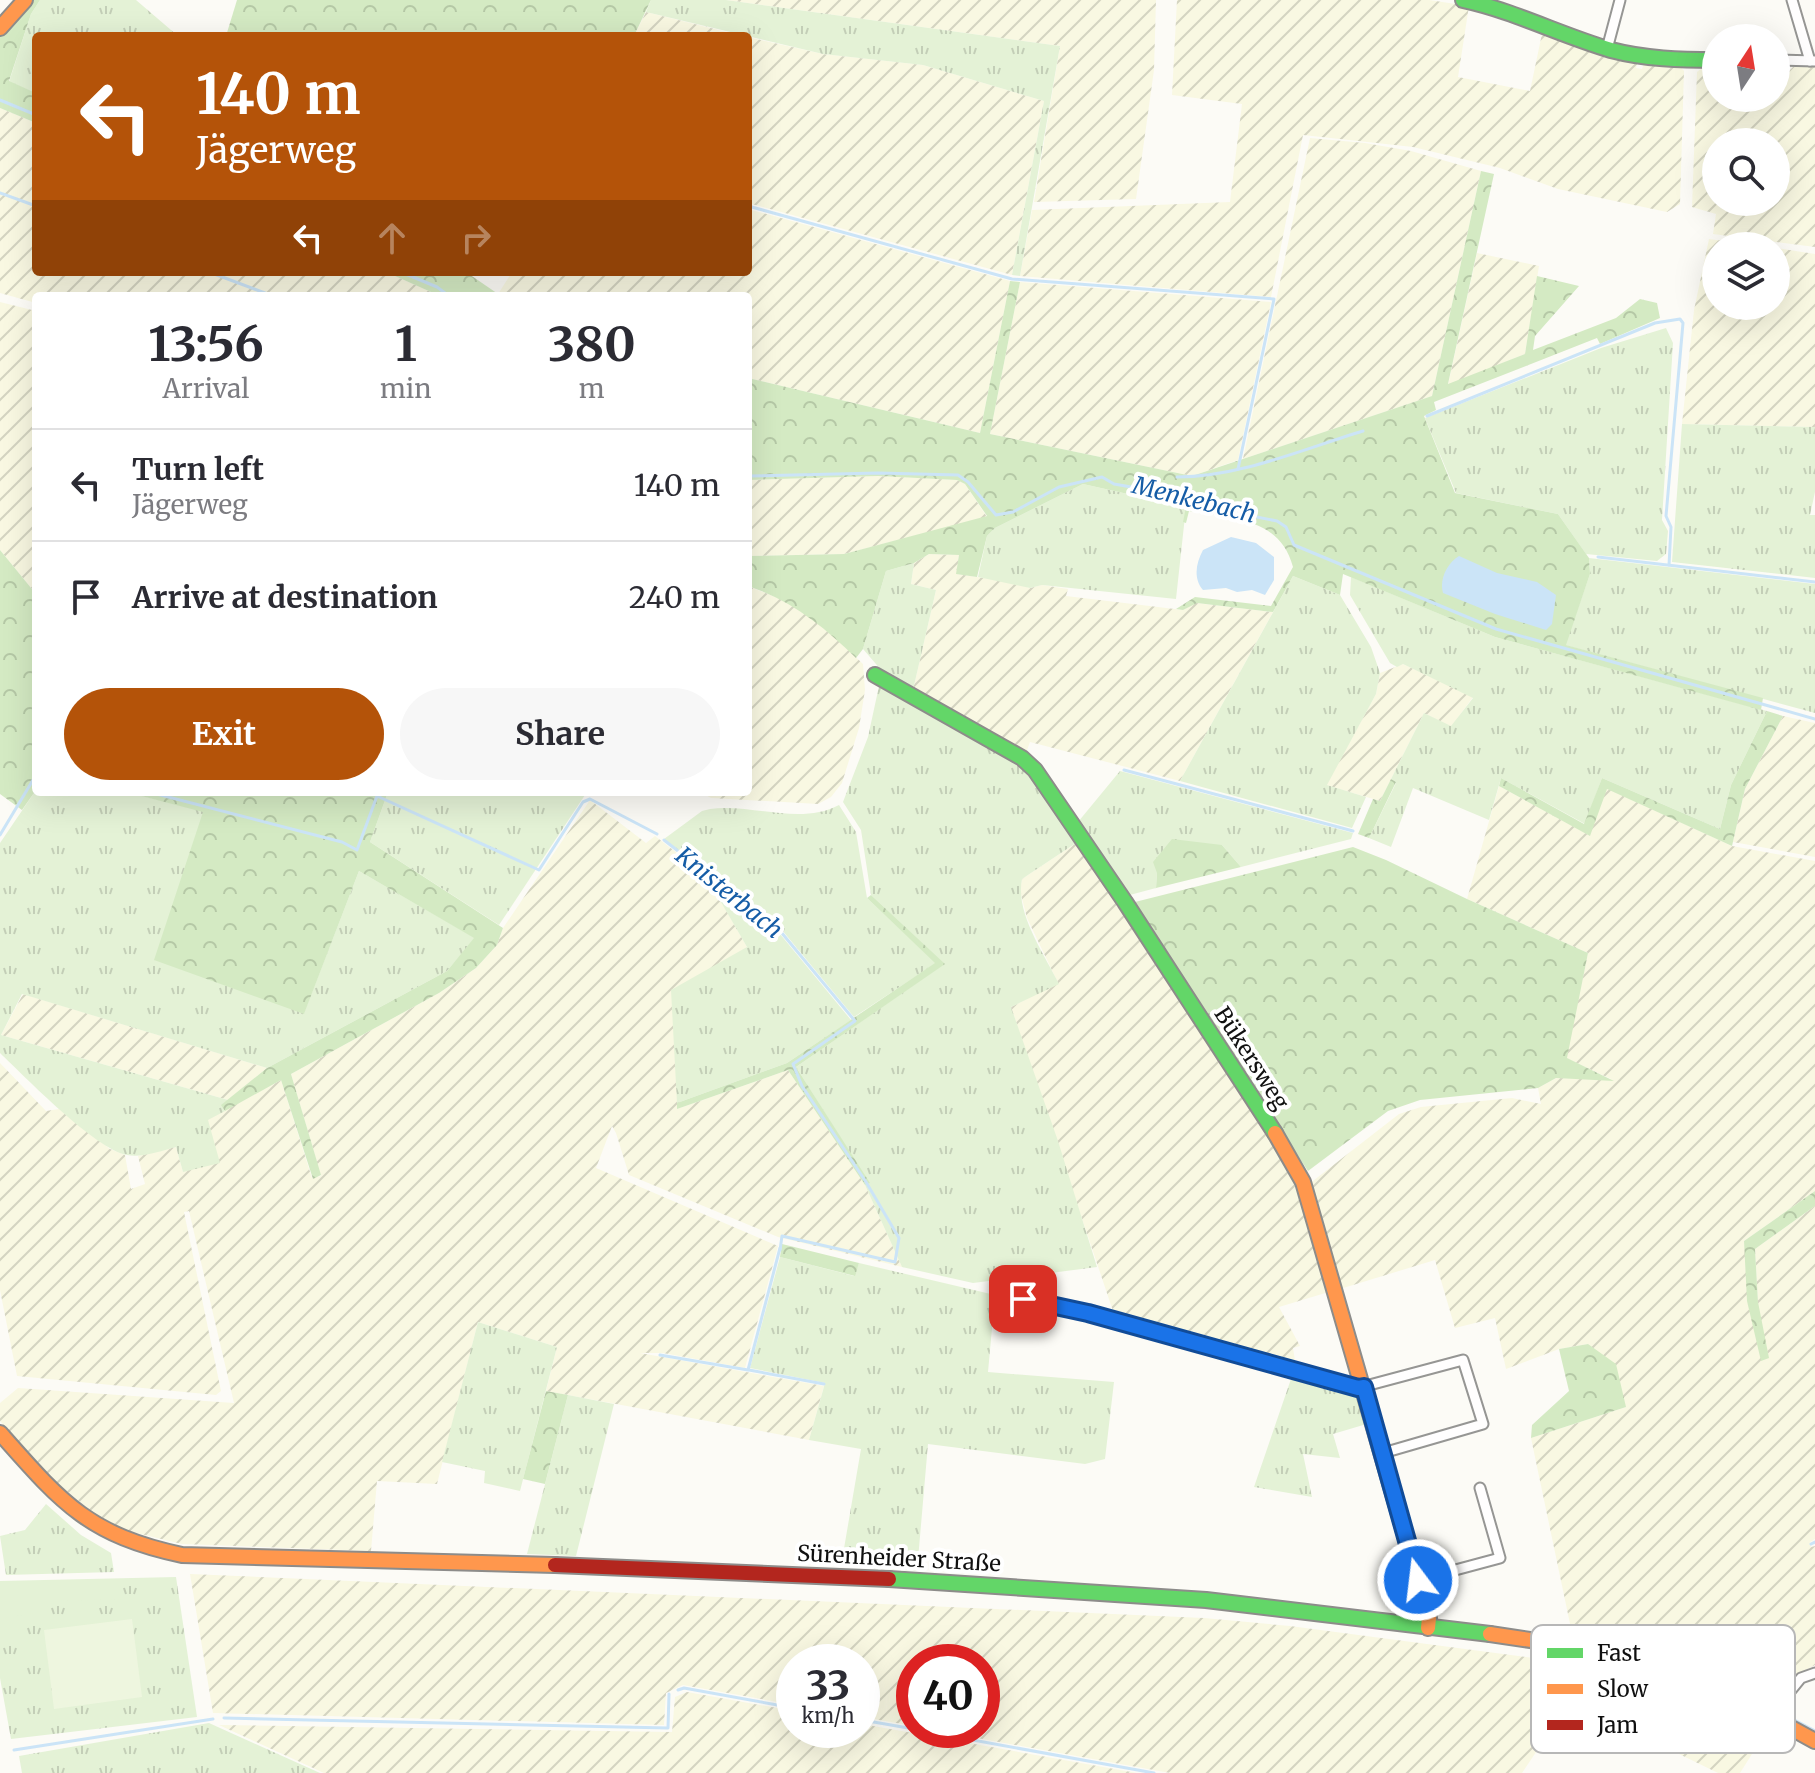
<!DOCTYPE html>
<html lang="en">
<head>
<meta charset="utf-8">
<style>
  body { margin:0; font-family:Merriweather,serif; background:#f7f7f7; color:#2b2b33; height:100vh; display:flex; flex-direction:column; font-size:30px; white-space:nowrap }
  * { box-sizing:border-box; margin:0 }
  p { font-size:26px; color:#7c7c81 }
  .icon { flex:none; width:44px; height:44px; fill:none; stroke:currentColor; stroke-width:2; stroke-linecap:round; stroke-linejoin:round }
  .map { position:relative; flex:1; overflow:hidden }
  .sheet { position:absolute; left:32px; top:292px; width:720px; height:504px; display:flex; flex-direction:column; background:#fff; border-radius:8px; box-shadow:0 8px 32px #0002 }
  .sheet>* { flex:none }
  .top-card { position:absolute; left:32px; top:32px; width:720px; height:244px; border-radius:8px; box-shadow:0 8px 32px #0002; background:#b45309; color:#fff; overflow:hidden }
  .needle { width:52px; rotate:12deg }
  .controls { position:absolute; left:1702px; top:24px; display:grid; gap:16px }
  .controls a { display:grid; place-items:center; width:88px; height:88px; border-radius:50%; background:#fff; box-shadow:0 8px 32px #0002; font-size:40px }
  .speed { position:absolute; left:776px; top:1644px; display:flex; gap:16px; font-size:40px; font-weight:700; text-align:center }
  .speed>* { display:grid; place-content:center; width:104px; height:104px; border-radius:50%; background:#fff; box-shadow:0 8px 32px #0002; line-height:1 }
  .speed small { font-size:20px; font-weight:400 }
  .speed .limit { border:12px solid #d22; background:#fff; color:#111 }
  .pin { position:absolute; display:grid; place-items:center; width:68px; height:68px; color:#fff; margin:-34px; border-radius:16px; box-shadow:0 4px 12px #0006 }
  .me { position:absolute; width:88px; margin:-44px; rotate:345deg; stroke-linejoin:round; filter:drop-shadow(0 0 6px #0008) }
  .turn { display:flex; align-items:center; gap:28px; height:168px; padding:0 32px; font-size:36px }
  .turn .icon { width:104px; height:104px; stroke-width:2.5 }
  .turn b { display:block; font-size:56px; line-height:68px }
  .lanes { display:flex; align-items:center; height:76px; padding:0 32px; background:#0003; justify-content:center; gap:40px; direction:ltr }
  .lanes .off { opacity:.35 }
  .eta { display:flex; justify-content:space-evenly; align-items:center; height:136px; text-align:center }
  .eta b { font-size:48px; font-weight:700; line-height:56px }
  .button { display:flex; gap:16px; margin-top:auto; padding:16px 32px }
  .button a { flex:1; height:92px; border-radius:48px; background:#b45309; color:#fff; font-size:32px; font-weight:700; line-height:92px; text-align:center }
  .button a+a { background:#f7f7f7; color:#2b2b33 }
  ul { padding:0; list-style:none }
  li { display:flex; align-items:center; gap:24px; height:112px; padding:0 32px; border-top:2px solid #e1e1e2 }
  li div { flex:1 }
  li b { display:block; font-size:30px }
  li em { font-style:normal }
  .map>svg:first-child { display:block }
</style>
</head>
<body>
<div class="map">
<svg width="1815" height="1773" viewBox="0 0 1815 1773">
  <defs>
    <pattern id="farmland-furrows" width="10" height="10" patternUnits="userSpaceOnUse" patternTransform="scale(2)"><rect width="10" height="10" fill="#f9f8e2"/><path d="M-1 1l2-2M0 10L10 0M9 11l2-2" fill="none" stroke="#d4d4c1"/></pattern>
    <pattern id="grass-tufts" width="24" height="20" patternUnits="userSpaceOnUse" patternTransform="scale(2)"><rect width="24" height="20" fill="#e4f2d6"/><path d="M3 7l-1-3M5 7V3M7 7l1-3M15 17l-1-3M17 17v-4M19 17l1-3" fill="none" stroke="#c3ceb7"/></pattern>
    <pattern id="forest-crowns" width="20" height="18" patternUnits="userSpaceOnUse" patternTransform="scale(2)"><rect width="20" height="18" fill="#d4eac3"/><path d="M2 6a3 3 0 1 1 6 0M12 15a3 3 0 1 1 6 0" fill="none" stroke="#b5c8a6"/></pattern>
  </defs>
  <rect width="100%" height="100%" fill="#fcfbf6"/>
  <g fill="url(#farmland-furrows)" fill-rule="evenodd">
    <polygon points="726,0 1156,0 1154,70 1136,199 1034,202 1060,46"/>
    <polygon points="1177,0 1429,0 1469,6 1458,77 1530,91 1543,29 1638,61 1636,68 1642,69 1644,63 1679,65 1684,71 1680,204 1667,212 1558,189 1500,168 1413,147 1303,135 1271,297 1020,276 1032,210 1230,202 1242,104 1172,95"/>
    <polygon points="646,12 743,36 634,36"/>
    <polygon points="748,37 823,54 923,65 1044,101 1012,275 748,203"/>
    <path d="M 1706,65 L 1716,65 L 1716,98 L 1776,98 L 1776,69 L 1781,73 L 1787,73 L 1794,66 L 1815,66 L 1815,247 L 1713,234 L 1716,214 L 1692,207 L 1697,72 ZM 1716,142 L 1776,142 L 1776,202 L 1716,202 Z"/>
    <polygon points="0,108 36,123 36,272 386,272 440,296 36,296 36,303 0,293"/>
    <polygon points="1310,138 1365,143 1411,151 1481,171 1432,396 1243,459"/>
    <polygon points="748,209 1010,281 980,433 748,378 748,296 498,294 512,272 748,272"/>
    <polygon points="1709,239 1760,246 1716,246 1716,306 1776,306 1776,248 1815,254 1815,427 1682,424 1694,310"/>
    <polygon points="1477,253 1539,266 1525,354 1448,385"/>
    <polygon points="1020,282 1271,302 1238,460 1192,476 990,434"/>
    <polygon points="0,302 36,311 36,594 0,550"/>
    <polygon points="878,476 957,480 965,484 987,517 844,554 748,556 748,480"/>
    <polygon points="929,554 959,555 957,574 1011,582 1030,588 1042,585 1068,589 1066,596 1183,610 1196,603 1273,612 1180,781 1030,742 1026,753 913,690 936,590 911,584 914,563"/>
    <polygon points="748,586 783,600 821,624 863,664 865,690 859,728 842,783 831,797 818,804 711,798 700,792 748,792"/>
    <polygon points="1403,664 1473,697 1451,727 1424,713 1380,801 1326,785 1376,694 1380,673"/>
    <polygon points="1783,716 1815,723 1815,857 1733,842 1745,789"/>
    <polygon points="1499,786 1589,835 1606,788 1732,846 1815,861 1815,1191 1744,1241 1747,1262 1758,1302 1755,1249 1815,1206 1815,1539 1810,1542 1811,1547 1815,1546 1815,1665 1798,1674 1782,1689 1771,1706 1668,1652 1647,1646 1573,1638 1531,1438 1626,1407 1588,1344 1559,1349 1506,1369 1495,1318 1455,1328 1435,1260 1340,1289 1309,1184 1399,1114 1421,1107 1512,1098 1541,1104 1538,1088 1556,1078 1611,1079 1566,1058 1588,953 1467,899"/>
    <polygon points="590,800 646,843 655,836 720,886 715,891 747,947 677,1109 788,1070 865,1185 902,1267 778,1237 629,1175 616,1133 612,1126 596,1168 778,1246 745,1368 663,1353 640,1353 824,1386 809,1440 546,1391 557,1347 478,1322 437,1484 377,1481 371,1551 182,1544 128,1531 96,1515 57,1483 0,1421 0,1403 18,1388 234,1403 189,1211 184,1212 221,1391 216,1395 17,1376 0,1290 0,1063 46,1111 59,1109 110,1149 125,1155 131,1189 145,1184 138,1156 176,1147 183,1172 207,1120 281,1080 312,1178 321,1176 291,1074 439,993 476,968 497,945 503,928"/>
    <polygon points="1076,843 1145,941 1293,1169 1332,1291 1279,1307 1300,1346 1293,1348 1296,1367 1115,1317 1011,1007 1058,983 1027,918 1020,891 1022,879"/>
    <polygon points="23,994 267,1068 228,1100 1,1035"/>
    <polygon points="190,1574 1204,1618 1290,1626 1594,1666 1522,1773 1170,1773 933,1730 982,1730 982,1662 914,1662 914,1726 862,1717 862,1662 794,1662 794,1705 683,1685 666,1693 664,1725 213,1713"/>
    <polygon points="1669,1684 1764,1735 1740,1773 1718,1773 1636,1733"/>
    <polygon points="687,1692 794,1711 794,1730 862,1730 862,1724 1137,1773 324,1773 219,1725 672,1732 675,1697"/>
  </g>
  <g fill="url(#grass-tufts)">
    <polygon points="40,0 136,0 178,36 36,36 36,93 9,82 31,14"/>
    <polygon points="651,0 726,0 1060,46 1020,276 1012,275 1044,101 923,65 823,54 646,12"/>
    <polygon points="1666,328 1673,343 1662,520 1668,531 1666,554 1657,561 1586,554 1558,514 1456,493 1425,418 1601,348"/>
    <polygon points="1682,424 1815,427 1815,492 1810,515 1815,515 1815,578 1672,562"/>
    <polygon points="1083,484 1186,507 1176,599 1042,585 1030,588 978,577 987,536 995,528"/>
    <polygon points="1589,558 1815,584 1815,713 1565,645 1590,574"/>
    <polygon points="914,563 911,584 936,590 913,690 882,671 863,649 886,571"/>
    <polygon points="1293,576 1340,595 1371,647 1380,673 1376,694 1327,785 1366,797 1352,828 1180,781"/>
    <polygon points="1351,577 1495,637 1767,711 1731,785 1720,829 1602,778 1585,824 1501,778 1489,820 1413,788 1391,847 1369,838 1396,783 1391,779 1424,713 1451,726 1473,698 1403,664 1397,667 1390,663 1350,595"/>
    <path d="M 879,686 L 1026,768 L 1076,843 L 1022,879 C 1015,913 1044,953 1059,984 L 1011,1007 L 1058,1141 L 1097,1267 L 973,1283 L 902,1267 L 865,1185 L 869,1183 L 796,1067 L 944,964 L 871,895 L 861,830 L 843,802 L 868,737 Z"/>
    <polygon points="1120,771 1353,833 1351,839 1241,867 1222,845 1157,873 1156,888 1126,896 1078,822"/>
    <path d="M 36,790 L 126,792 L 203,811 L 304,1013 L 359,871 L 475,938 L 447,971 L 267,1068 L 22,994 L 1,1035 L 228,1100 L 222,1105 L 225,1111 L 208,1120 L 220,1163 L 183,1172 L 176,1147 C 161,1151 142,1158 127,1155 C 95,1149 25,1077 0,1053 L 0,843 Z"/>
    <polygon points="388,792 587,792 499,925 370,842"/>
    <path d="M 839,805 L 856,832 L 867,898 L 936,963 L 854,1017 L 782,930 L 664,839 L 702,811 L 710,809 C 751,803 800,826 839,805 Z"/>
    <polygon points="720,886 780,934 851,1020 787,1063 677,1103 671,990 747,947 714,890"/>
    <polygon points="780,1257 854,1276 859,1263 995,1295 988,1372 1114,1382 1105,1459 1085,1464 928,1444 917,1571 841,1566 861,1449 809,1440 825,1383 750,1368"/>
    <polygon points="478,1322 557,1347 520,1491 484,1483 485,1471 442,1462"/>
    <polygon points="1292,1376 1363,1396 1370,1423 1333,1434 1340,1458 1303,1454 1312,1497 1254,1487"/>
    <polygon points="568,1395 614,1404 576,1556 527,1554"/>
    <polygon points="46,1504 81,1535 111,1553 114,1572 6,1575 0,1536 25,1530"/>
    <polygon points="176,1577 197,1717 11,1739 0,1678 0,1581"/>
    <polygon points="209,1723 320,1773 22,1773 19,1756"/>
  </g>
  <g fill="url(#forest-crowns)">
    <polygon points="33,0 40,0 31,14 9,81 36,93 36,123 0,108 0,37"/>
    <polygon points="237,0 651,0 634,36 226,36"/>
    <path d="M 1481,171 L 1494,174 L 1448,384 L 1525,354 L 1537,276 L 1579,286 L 1535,336 L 1533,350 L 1616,318 L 1640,299 L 1657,303 L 1660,318 L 1600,344 L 1597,338 L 1434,402 L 1436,410 L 1424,416 L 1455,493 L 1558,514 L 1589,558 L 1590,574 L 1566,645 L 1763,698 L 1761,710 L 1495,637 L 1343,574 L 1340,595 L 1293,576 L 1273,612 L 1197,603 L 1183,610 L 1176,609 L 1195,597 L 1271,606 L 1293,567 C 1280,517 1232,519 1189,511 L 1186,523 L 1183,522 L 1186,507 L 1083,484 L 995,528 L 987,536 L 977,577 L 956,574 L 959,555 L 929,554 L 914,563 L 886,571 L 863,649 L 856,658 C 823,626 792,601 748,586 L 748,556 L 844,554 L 987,516 L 965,484 L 957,480 L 878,476 L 748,480 L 748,378 L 980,433 L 1010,281 L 1020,282 L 990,434 L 1192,476 L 1432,396 Z"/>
    <polygon points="386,272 466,272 501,296 440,296"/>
    <polygon points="0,550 36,594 36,790 22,810 0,794"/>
    <polygon points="1767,711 1783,716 1745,789 1732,846 1607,789 1590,836 1499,786 1501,778 1584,824 1602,778 1720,829 1731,785"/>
    <polygon points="1391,779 1396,782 1369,838 1358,834 1373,799 1380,801"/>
    <polygon points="126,792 388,792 370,842 503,928 497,945 476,968 439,993 291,1074 321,1175 313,1179 281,1080 225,1111 221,1105 267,1068 447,971 474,938 359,871 304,1014 154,960 203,812"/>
    <polygon points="1172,839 1222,845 1241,867 1156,888 1157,873 1153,862"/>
    <polygon points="1353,847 1386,860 1467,899 1588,953 1567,1058 1614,1081 1556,1078 1538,1088 1420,1100 1388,1111 1308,1171 1131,903"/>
    <polygon points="871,895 945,964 796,1067 870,1183 865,1185 788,1070 677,1109 677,1103 787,1063 935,963 867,898"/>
    <polygon points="1815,1191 1815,1206 1755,1249 1758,1302 1769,1358 1761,1361 1747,1301 1744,1241"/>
    <polygon points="782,1244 859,1263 855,1276 780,1257"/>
    <polygon points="1588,1344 1616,1364 1626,1407 1531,1438 1532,1425 1569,1391 1559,1349"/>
    <polygon points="546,1391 568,1395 545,1484 523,1479"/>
  </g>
  <polygon fill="#e4f2d6" points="0,1583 119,1583 124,1599 58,1601 39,1612 0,1619"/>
  <polygon fill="#eef6df" points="132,1619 142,1697 54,1709 44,1630"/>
  <g fill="#cbe4f7">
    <path d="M 1231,537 L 1256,543 L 1274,557 L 1274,580 L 1265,595 L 1252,590 L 1237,592 L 1226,588 L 1203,590 C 1193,578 1196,563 1203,550 Z"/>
    <path d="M 1459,556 L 1497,573 L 1537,582 L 1556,595 L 1552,624 L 1546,630 L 1495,614 L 1443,593 C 1439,580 1447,563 1459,556 Z"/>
  </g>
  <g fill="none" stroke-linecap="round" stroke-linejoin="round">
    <g stroke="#cbe4f7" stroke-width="3">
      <polyline points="0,100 36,115"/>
      <polyline points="0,193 36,206"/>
      <polyline points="748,206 1012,279 1274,299 1238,469"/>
      <polyline points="209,272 273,296"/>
      <polyline points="401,272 437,287 449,296"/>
      <polyline points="1427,416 1655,323 1680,319 1683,323 1666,516 1671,527 1669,565"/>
      <polyline points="748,476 878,473 958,475 968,482 996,515 1013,512 1059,487 1102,477 1114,484 1171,494 1185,503 1277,521 1286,527 1294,545 1496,629 1815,719"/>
      <path d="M 1177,477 C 1240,477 1303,449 1363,431"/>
      <polyline points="1598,557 1815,582"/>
      <polyline points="1124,770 1353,831"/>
      <polyline points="149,792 342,842 357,850 377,796 539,870 583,802 590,799 657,834"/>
      <polyline points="0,835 36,775"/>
      <polyline points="664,840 781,932 855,1021 793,1064 802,1086 866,1182 899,1238 895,1262 782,1236 780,1250"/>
      <polyline points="660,1355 748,1370 780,1248"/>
      <polyline points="749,1370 824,1384"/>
      <polyline points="1811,1544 1815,1542"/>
      <polyline points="1626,1647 1646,1650 1680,1660"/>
      <polyline points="1694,1667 1768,1707"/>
      <polyline points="678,1690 684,1688 794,1708"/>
      <polyline points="1787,1716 1815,1731"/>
      <polyline points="224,1718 668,1728 669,1694"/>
      <polyline points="862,1720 914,1729"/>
      <polyline points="918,1730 1154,1773"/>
      <polyline points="14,1750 213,1719"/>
    </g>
    <g stroke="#969694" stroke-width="13">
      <g id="street">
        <polyline points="1792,0 1810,61"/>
        <polyline points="1607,49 1620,0"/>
        <polyline points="1776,60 1815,61"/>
        <polyline points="1023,1299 1088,1313 1358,1388 1463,1360 1483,1424 1383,1453"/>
        <polyline points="1418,1580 1500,1558 1480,1488"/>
        <polyline points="1770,1716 1801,1678 1815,1673"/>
      </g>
    </g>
    <g stroke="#8d8c8a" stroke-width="18">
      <g id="fast">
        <path d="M 1463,0 C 1514,11 1560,35 1611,50 C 1645,59 1681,60 1716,60"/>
        <polyline points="875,675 1022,758 1035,770 1125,902 1275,1133"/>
        <polyline points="889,1579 1206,1600 1490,1634"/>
      </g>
    </g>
    <g stroke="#8d8c8a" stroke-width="18">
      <g id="slow">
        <polyline points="0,28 25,0"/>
        <polyline points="1275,1133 1303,1182 1429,1618 1428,1628"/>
        <path d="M 0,1433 C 61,1502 88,1535 182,1555 L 555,1565"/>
        <polyline points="1490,1634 1645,1657 1682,1668 1815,1741"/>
      </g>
    </g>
    <g stroke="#8d8c8a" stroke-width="18">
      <polyline id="jam" points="555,1565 889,1579"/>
    </g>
    <use href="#street" stroke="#fffefe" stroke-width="9"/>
    <use href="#fast" stroke="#63d668" stroke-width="14"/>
    <use href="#slow" stroke="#ff974d" stroke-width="14"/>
    <use href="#jam" stroke="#b3261e" stroke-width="14"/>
  </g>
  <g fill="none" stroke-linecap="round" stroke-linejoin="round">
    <g stroke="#114b97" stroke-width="20">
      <polyline id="route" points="1023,1299 1088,1313 1358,1388 1364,1387 1418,1580"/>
    </g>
    <use href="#route" stroke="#1a73e8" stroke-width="14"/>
  </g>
  <g text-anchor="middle" stroke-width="8" stroke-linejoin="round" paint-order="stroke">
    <g font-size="22" fill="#101010" stroke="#fff">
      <text transform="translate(1252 1058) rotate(57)" y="8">Bükersweg</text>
      <text transform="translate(899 1558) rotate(3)" y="8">Sürenheider Straße</text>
    </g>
    <g font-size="24" font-style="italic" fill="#155ca6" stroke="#fff">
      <text transform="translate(1194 500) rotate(14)" y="8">Menkebach</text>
      <text transform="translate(729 893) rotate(39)" y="8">Knisterbach</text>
    </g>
  </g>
  <rect x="1531" y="1625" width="264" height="128" rx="12" fill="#fff" stroke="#b7b7b7" stroke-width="2"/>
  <rect x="1547" y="1648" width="36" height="10" fill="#63d668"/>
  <rect x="1547" y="1684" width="36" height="10" fill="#ff974d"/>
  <rect x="1547" y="1720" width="36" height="10" fill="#b3261e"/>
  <g font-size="22" fill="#101010">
    <text x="1597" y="1661">Fast</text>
    <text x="1597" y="1697">Slow</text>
    <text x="1597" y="1733">Jam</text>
  </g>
</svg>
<div class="controls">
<a><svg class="needle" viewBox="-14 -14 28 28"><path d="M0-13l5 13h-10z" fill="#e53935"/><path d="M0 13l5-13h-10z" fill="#7c7c81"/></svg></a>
<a><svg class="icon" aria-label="search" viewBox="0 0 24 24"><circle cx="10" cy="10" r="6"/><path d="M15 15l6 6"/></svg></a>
<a><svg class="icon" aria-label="layers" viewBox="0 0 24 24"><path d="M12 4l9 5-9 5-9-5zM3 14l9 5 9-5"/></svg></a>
</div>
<div class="speed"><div>33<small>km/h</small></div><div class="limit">40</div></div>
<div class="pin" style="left:1023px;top:1299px;background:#d93025"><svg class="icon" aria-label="arrive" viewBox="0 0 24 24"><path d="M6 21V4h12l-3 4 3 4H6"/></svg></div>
<svg class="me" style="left:1418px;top:1580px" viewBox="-20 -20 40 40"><circle r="17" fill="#1a73e8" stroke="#fff" stroke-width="3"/><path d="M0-11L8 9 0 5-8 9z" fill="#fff"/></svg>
<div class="top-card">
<div class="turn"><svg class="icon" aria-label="left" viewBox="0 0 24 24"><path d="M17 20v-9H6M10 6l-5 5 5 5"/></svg><div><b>140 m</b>Jägerweg</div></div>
<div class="lanes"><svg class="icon" aria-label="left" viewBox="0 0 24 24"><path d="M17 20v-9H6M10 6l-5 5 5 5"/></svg><svg class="icon off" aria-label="ahead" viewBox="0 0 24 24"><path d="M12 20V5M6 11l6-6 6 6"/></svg><svg class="icon off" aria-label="right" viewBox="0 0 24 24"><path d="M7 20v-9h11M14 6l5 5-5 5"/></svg></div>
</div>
<section class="sheet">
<div class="eta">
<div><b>13:56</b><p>Arrival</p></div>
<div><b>1</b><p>min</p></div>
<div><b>380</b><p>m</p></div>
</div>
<ul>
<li><svg class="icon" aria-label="left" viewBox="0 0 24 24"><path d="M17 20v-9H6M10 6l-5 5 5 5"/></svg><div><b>Turn left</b><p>Jägerweg</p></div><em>140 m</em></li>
<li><svg class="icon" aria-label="arrive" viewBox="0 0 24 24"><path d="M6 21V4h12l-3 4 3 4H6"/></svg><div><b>Arrive at destination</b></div><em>240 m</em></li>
</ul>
<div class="button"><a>Exit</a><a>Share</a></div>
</section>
</div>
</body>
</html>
